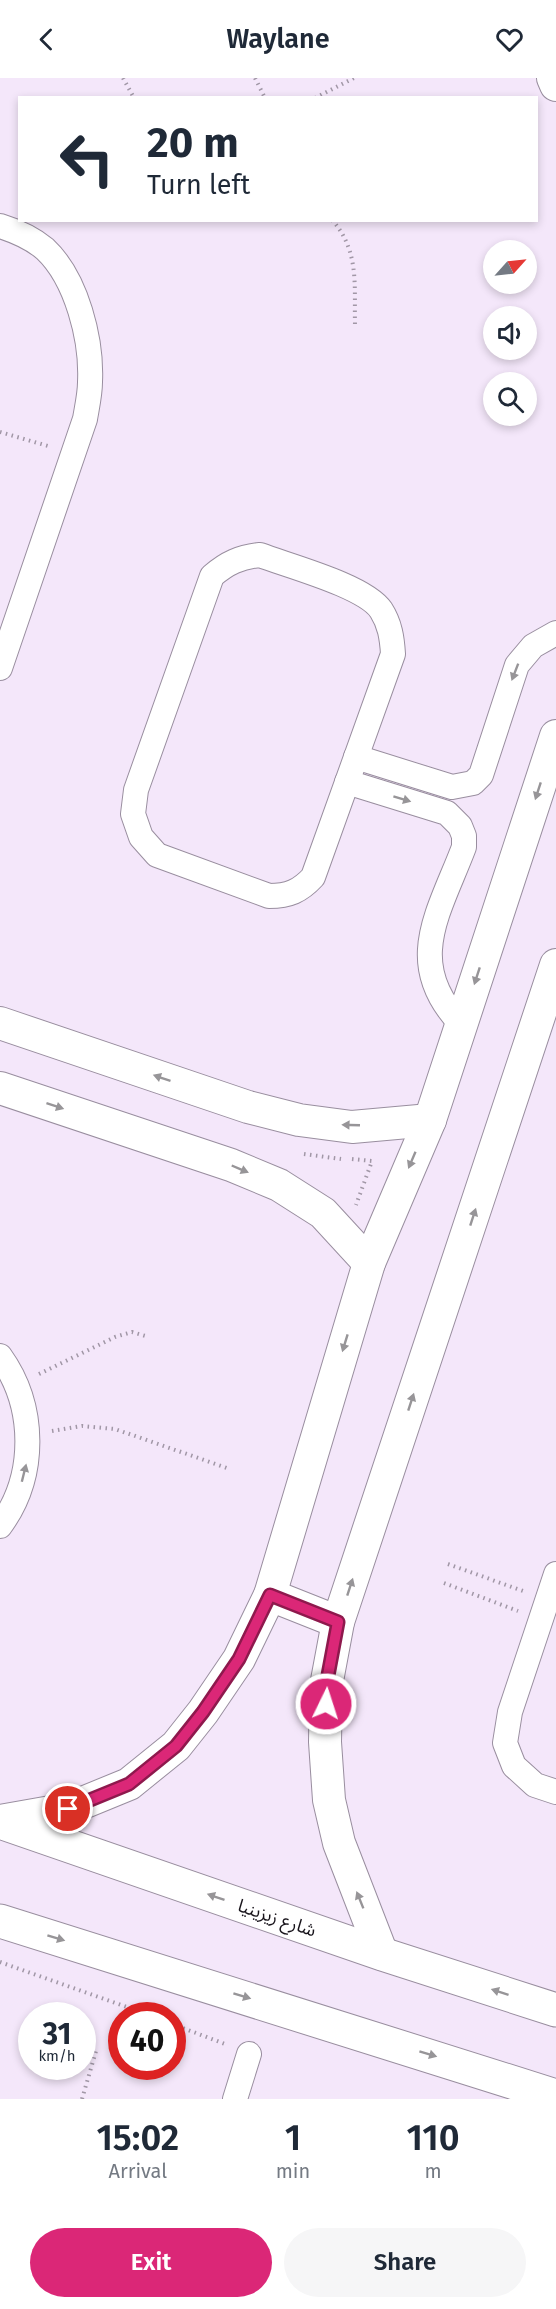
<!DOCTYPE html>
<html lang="en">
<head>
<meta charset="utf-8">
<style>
  body { margin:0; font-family:"Fira Sans","Noto Sans Arabic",sans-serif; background:#f6f6f7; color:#1f2937; height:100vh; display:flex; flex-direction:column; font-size:22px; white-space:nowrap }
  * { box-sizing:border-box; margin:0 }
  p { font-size:20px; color:#747a83 }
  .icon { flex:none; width:33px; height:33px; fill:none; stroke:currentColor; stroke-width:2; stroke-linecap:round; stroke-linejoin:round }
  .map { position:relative; height:2021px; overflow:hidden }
  .side { display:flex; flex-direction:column; background:#fff; flex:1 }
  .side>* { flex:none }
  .banner { position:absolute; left:18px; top:18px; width:520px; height:126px; border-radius:0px; box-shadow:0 3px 9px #0003; background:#fff; color:#1f2937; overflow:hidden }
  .needle { width:39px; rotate:63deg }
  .buttons { position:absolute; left:483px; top:162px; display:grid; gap:12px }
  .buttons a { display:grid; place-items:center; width:54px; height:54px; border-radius:50%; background:#fff; box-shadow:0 3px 9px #0003; font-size:30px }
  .speed { position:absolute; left:18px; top:1924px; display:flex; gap:12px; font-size:30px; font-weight:700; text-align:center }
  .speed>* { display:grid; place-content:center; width:78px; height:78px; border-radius:50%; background:#fff; box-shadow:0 3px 9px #0003; line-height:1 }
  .speed small { font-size:15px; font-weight:400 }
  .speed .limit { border:9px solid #d22; background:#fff; color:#111 }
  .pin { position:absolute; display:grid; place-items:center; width:51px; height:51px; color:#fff; margin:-26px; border:3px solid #fff; border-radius:50%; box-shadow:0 2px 6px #0007 }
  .me { position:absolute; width:66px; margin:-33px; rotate:4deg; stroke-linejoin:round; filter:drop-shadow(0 0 4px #0008) }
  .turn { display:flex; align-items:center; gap:21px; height:126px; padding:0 30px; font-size:27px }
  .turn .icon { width:78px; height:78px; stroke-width:2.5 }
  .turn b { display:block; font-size:42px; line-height:51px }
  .eta { display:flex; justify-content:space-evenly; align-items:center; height:102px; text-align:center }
  .eta b { font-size:36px; font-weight:600; line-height:42px }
  .action { display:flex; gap:12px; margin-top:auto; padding:12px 30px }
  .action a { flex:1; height:69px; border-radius:36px; background:#db2777; color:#fff; font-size:24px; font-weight:600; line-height:69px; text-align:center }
  .action a+a { background:#f6f6f7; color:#1f2937 }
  header { display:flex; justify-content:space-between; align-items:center; height:78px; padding:0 30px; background:#fff; font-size:27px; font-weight:600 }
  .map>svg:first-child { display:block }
</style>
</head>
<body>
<header><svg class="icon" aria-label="back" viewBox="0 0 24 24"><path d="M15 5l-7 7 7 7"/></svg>Waylane<svg class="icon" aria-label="heart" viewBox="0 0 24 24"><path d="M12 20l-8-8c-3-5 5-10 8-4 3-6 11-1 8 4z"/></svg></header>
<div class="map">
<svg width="556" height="2021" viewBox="0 0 556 2021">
  <rect width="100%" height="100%" fill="#f4e7fa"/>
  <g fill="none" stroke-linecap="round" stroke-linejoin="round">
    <g stroke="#998e9f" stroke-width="26">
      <g id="minor">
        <path d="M 0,148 C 16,153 32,160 45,171 C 77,201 92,262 90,304 C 90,316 87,329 85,341 L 0,590"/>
        <path d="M 260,477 C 289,488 365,508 381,532 C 390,546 392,560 393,576 L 313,799 C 300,813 289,818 269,818 L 157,777 L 141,759 L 133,736 L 136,712 L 212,498 C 227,485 240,479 260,477 Z"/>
        <polyline points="356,679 452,709 473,705 481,697 517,587 533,568 556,555"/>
        <path d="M 347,704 L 447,735 L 460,748 L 464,758 L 464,769 C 439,835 403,885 461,946"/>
        <path d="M 0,1278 C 36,1328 37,1398 0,1448"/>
        <polyline points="556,1496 510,1634 505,1665 514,1688 535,1707 556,1714"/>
        <polyline points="235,2021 249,1976"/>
      </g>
    </g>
    <g stroke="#998e9f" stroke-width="34">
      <g id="tertiary">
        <polyline points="553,0 556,7"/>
        <polyline points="0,945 248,1029 299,1042 352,1049 430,1042"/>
        <polyline points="0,1010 231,1087 279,1107 323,1135 369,1185"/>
        <polyline points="270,1517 338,1544"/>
        <polyline points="0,1743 68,1731 129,1706 176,1668 203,1634 239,1581 270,1517 369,1185 430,1042 556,658"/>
        <polyline points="382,1876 339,1765 329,1722 325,1664 326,1608 338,1544 556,887"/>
      </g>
    </g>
    <g stroke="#998e9f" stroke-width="35">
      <g id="secondary">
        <polyline points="0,1744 382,1876 556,1932"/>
        <polyline points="0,1843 556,2018"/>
      </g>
    </g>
    <g stroke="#a197a6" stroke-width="4" stroke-dasharray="1.5 4.5" stroke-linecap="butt">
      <polyline points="123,0 134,20"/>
      <polyline points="255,0 265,20"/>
      <polyline points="315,20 354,0"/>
      <path d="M 332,142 C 360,173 354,209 355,247"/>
      <polyline points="0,354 48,368"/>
      <polyline points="304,1076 341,1081"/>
      <polyline points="352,1081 372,1083 356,1127"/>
      <polyline points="39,1296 115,1259 132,1254 149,1259"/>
      <polyline points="52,1353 82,1348 115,1351 227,1390"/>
      <polyline points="448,1486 523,1513"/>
      <polyline points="444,1505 518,1533"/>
      <polyline points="0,1884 152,1938"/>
      <polyline points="172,1946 225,1966"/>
      <polyline points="82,2021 96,1973"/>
    </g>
    <use href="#minor" stroke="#fff" stroke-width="24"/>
    <use href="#tertiary" stroke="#fff" stroke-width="32"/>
    <use href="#secondary" stroke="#fff" stroke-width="33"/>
  </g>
  <defs><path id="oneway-solid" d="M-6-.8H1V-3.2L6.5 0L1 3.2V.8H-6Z" transform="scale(1.5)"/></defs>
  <g fill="#979598">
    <use href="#oneway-solid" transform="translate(515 594) rotate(111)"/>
    <use href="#oneway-solid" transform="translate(538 713) rotate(108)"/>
    <use href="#oneway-solid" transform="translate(402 721) rotate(17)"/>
    <use href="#oneway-solid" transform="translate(477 898) rotate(108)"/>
    <use href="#oneway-solid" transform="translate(162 1000) rotate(-161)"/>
    <use href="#oneway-solid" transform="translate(55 1028) rotate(18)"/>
    <use href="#oneway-solid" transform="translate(351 1047) rotate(-178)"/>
    <use href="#oneway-solid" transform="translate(412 1082) rotate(113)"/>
    <use href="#oneway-solid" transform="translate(240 1091) rotate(23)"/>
    <use href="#oneway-solid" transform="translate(473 1139) rotate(-72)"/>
    <use href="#oneway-solid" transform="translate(345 1265) rotate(107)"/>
    <use href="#oneway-solid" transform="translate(411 1324) rotate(-72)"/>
    <use href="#oneway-solid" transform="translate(24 1395) rotate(-76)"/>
    <use href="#oneway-solid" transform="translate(350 1509) rotate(-72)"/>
    <use href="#oneway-solid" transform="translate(216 1819) rotate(-161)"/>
    <use href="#oneway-solid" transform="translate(360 1822) rotate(-112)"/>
    <use href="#oneway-solid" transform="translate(56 1860) rotate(17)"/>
    <use href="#oneway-solid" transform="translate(500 1914) rotate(-162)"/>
    <use href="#oneway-solid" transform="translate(242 1918) rotate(17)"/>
    <use href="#oneway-solid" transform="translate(428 1976) rotate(17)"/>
  </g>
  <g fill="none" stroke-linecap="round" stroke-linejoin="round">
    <g stroke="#8e194d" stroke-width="15">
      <polyline id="route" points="68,1731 129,1706 176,1668 203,1634 239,1581 270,1517 338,1544 326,1608 326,1626"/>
    </g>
    <use href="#route" stroke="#db2777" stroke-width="10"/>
  </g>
  <g text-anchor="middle" stroke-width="4.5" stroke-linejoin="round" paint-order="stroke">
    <g font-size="18" fill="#18141b" stroke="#fff">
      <text transform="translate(277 1840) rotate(19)" y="6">شارع زيزينيا</text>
    </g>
  </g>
</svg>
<div class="buttons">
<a><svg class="needle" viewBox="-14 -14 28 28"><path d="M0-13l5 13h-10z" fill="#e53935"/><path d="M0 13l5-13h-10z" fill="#747a83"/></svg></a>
<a><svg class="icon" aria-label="sound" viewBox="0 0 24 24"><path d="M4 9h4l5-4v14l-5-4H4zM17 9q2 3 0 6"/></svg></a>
<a><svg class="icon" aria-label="search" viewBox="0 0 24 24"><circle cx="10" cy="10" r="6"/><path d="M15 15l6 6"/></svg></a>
</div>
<div class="speed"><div>31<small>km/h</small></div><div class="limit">40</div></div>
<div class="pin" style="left:68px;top:1731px;background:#d93025"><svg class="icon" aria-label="arrive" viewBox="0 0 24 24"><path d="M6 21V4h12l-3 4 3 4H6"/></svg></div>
<svg class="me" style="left:326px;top:1626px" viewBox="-20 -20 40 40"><circle r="17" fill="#db2777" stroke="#fff" stroke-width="3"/><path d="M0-11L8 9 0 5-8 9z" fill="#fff"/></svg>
<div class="banner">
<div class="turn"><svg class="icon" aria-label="left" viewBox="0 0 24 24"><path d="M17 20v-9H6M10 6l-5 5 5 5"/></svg><div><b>20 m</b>Turn left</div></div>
</div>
</div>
<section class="side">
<div class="eta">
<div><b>15:02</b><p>Arrival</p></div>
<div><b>1</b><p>min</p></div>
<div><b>110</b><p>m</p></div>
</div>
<div class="action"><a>Exit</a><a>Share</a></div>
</section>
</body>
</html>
